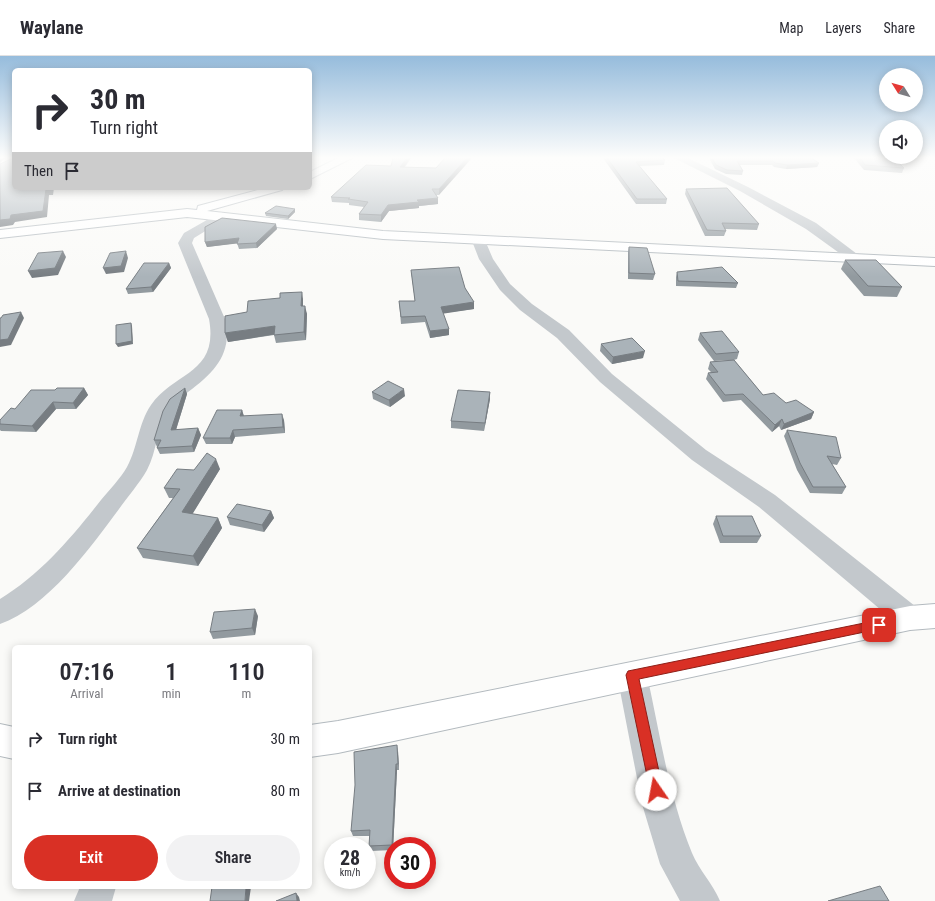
<!DOCTYPE html>
<html lang="en">
<head>
<meta charset="utf-8">
<style>
  body { margin:0; font-family:"Roboto Condensed",sans-serif; background:#f2f2f3; color:#2b2b33; height:100vh; display:flex; flex-direction:column; font-size:15px; white-space:nowrap }
  * { box-sizing:border-box; margin:0 }
  p { font-size:13px; color:#7c7c81 }
  .icon { flex:none; width:22px; height:22px; fill:none; stroke:currentColor; stroke-width:2; stroke-linecap:round; stroke-linejoin:round }
  .map { position:relative; flex:1; overflow:hidden }
  .sheet { position:absolute; left:12px; top:589px; width:300px; height:244px; display:flex; flex-direction:column; background:#fff; border-radius:6px; box-shadow:0 2px 10px #0003 }
  .sheet>* { flex:none }
  .banner { position:absolute; left:12px; top:12px; width:300px; height:122px; border-radius:6px; box-shadow:0 2px 10px #0003; background:#fff; color:#2b2b33; overflow:hidden }
  .needle { width:26px; rotate:307deg }
  .controls { position:absolute; left:879px; top:12px; display:grid; gap:8px }
  .controls a { display:grid; place-items:center; width:44px; height:44px; border-radius:50%; background:#fff; box-shadow:0 2px 10px #0003; font-size:20px }
  .speed { position:absolute; left:324px; top:781px; display:flex; gap:8px; font-size:20px; font-weight:700; text-align:center }
  .speed>* { display:grid; place-content:center; width:52px; height:52px; border-radius:50%; background:#fff; box-shadow:0 2px 10px #0003; line-height:1 }
  .speed small { font-size:10px; font-weight:400 }
  .speed .limit { border:6px solid #d22; background:#fff; color:#111 }
  .pin { position:absolute; display:grid; place-items:center; width:34px; height:34px; color:#fff; margin:-17px; border-radius:8px; box-shadow:0 2px 6px #0006 }
  .me { position:absolute; width:44px; margin:-22px; rotate:348deg; stroke-linejoin:round; filter:drop-shadow(0 0 3px #0008) }
  .turn { display:flex; align-items:center; gap:14px; height:84px; padding:0 12px; font-size:18px }
  .turn .icon { width:52px; height:52px; stroke-width:2.5 }
  .turn b { display:block; font-size:28px; line-height:34px }
  .then { display:flex; align-items:center; height:38px; padding:0 12px; background:#0003; gap:8px; font-size:15px }
  .eta { display:flex; justify-content:space-evenly; align-items:center; height:68px; text-align:center }
  .eta b { font-size:24px; font-weight:600; line-height:28px }
  .cta { display:flex; gap:8px; margin-top:auto; padding:8px 12px }
  .cta a { flex:1; height:46px; border-radius:24px; background:#d93025; color:#fff; font-size:16px; font-weight:600; line-height:46px; text-align:center }
  .cta a+a { background:#f2f2f3; color:#2b2b33 }
  ul { padding:0; list-style:none }
  li { display:flex; align-items:center; gap:12px; height:52px; padding:0 12px }
  li div { flex:1 }
  li b { display:block; font-size:15px }
  li em { font-style:normal }
  header { display:flex; align-items:center; gap:24px; box-sizing:border-box; height:56px; padding:0 20px; background:#fff; border-bottom:1px solid #e1e1e2 }
  header strong { font-size:19px }
  nav { display:flex; gap:22px; margin-inline-start:auto; font-size:14px }
  .map>svg:first-child { display:block }
</style>
</head>
<body>
<header>
<strong>Waylane</strong>
<nav><a>Map</a><a>Layers</a><a>Share</a></nav>
</header>
<div class="map">
<svg width="935" height="845" viewBox="0 0 935 845">
  <rect width="100%" height="100%" fill="#fafaf8"/>
  <g fill="none" stroke-linecap="round" stroke-linejoin="round">
    <g stroke="#b3babf" stroke-width="2">
      <g id="secondary">
        <polygon points="338,102 352,102 310,123 310,116"/>
        <polygon points="265,132 284,132 282,134 207,155 383,175 935,202 935,210 383,183 187,161 0,182 0,174 187,153 197,154 198,150"/>
        <polygon points="935,548 935,572 910,574 338,697 310,701 310,669 338,665 910,550"/>
        <polygon points="0,668 14,671 14,703 0,700"/>
      </g>
    </g>
    <g fill="#c3c8cc" fill-rule="evenodd">
      <polygon points="674,102 688,102 748,131 816,167 861,201 859,204 849,204 806,173 740,135"/>
      <path d="M 221,156 L 227,160 L 225,163 L 194,182 L 192,187 L 225,263 C 233,297 215,316 188,336 C 181,341 172,346 168,353 C 157,372 157,395 147,414 C 139,428 128,440 119,453 C 90,492 47,552 0,568 L 0,543 C 41,518 72,481 101,444 C 110,433 120,423 127,411 C 138,391 138,368 151,349 C 175,315 219,318 209,263 L 178,187 L 184,177 Z"/>
      <polygon points="479,181 484,182 493,203 510,228 532,248 569,274 612,318 706,394 775,439 920,554 924,562 920,570 910,574 900,570 759,451 692,404 600,326 557,282 520,254 500,234 479,203 472,185 474,182"/>
      <path d="M 632,606 L 642,610 L 647,619 C 660,678 669,741 692,797 C 699,814 713,828 720,845 L 680,845 L 660,808 L 642,748 L 617,619 L 622,610 Z"/>
      <polygon points="80,831 116,831 112,845 74,845"/>
    </g>
    <use href="#secondary" fill="#fff" fill-rule="evenodd"/>
  </g>
  <g fill="#929a9f">
    <polygon points="411,102 405,111 436,112 445,102 439,139 436,139 438,148 419,150 419,152 389,155 381,166 359,164 359,158 364,151 349,149 349,147 332,146 331,141 391,110"/>
    <polygon points="603,102 663,102 665,104 664,109 639,110 667,143 666,148 636,148"/>
    <polygon points="709,102 811,102 819,107 817,111 786,113 774,111 772,109 740,109 743,115 742,119 726,118 715,113"/>
    <polygon points="854,102 894,102 904,112 902,117 864,114"/>
    <polygon points="686,133 759,168 757,174 725,173 726,175 724,180 705,180 685,138"/>
    <polygon points="295,156 288,163 266,160 265,157"/>
    <polygon points="277,173 257,192 239,193 237,187 207,191 205,186"/>
    <polygon points="629,191 655,218 653,224 628,223 628,196"/>
    <polygon points="845,204 902,231 897,241 864,240 841,213"/>
    <polygon points="169,207 171,212 153,236 128,238 126,233"/>
    <polygon points="411,214 465,232 474,253 443,257 449,279 430,282 425,266 401,268 399,245 415,245"/>
    <polygon points="677,216 738,227 736,232 676,230 676,221"/>
    <polygon points="303,243 303,250 307,258 306,284 276,287 274,279 228,286 225,277 247,256"/>
    <polygon points="700,277 739,296 737,303 734,304 763,339 786,347 814,356 811,363 781,374 779,370 772,376 741,344 723,346 706,323 708,317 711,316 708,313 710,306 731,304 714,305 698,284"/>
    <polygon points="601,288 643,302 612,308 600,295"/>
    <polygon points="84,332 88,339 76,353 56,353 36,376 1,375 0,374 0,364 15,353 55,334"/>
    <polygon points="185,332 187,338 176,374 198,372 201,379 194,396 160,398 157,392 158,391 157,391 154,384"/>
    <polygon points="372,336 405,340 390,351 373,343"/>
    <polygon points="490,336 490,343 484,375 451,372 451,365"/>
    <polygon points="242,354 244,360 284,364 285,377 235,381 232,388 206,388 203,382"/>
    <polygon points="787,374 841,402 837,409 832,408 846,431 842,438 810,437 797,414 784,380"/>
    <polygon points="220,413 192,458 218,462 222,472 198,510 143,502 137,492 173,442 169,442 164,432 194,414"/>
    <polygon points="271,455 274,462 264,476 230,469 227,461"/>
    <polygon points="716,460 761,480 757,487 720,487 713,468"/>
    <polygon points="258,560 255,579 213,583 210,576"/>
    <polygon points="398,695 399,714 397,714 393,794 371,795 369,790 370,780 353,780 351,775"/>
  </g>
  <g fill="#777d82">
    <polygon points="0,102 5,102 0,107"/>
    <polygon points="407,102 411,102 400,116 400,111"/>
    <polygon points="467,102 472,102 439,139 439,133"/>
    <polygon points="819,107 817,111 786,113 787,109"/>
    <polygon points="50,132 54,132 53,139 49,139 47,161 15,166 13,169 0,171 0,164 11,159 46,133"/>
    <polygon points="438,142 438,148 419,150 419,152 389,155 381,166 381,159 388,149 417,144"/>
    <polygon points="295,153 295,156 288,163 288,160"/>
    <polygon points="276,168 277,173 257,192 256,187"/>
    <polygon points="239,182 241,187 207,191 205,186"/>
    <polygon points="63,195 66,201 58,219 32,222 28,215"/>
    <polygon points="126,195 128,202 124,216 106,218 103,212"/>
    <polygon points="169,207 171,212 153,236 151,231"/>
    <polygon points="302,236 303,243 303,258 301,250"/>
    <polygon points="474,246 474,253 441,258 441,251"/>
    <polygon points="305,250 307,258 306,284 304,276"/>
    <polygon points="21,256 24,262 11,289 0,291 0,284"/>
    <polygon points="131,267 132,270 133,288 118,291 116,288"/>
    <polygon points="275,270 277,278 228,286 225,277"/>
    <polygon points="449,273 449,279 430,282 430,275"/>
    <polygon points="645,295 643,302 612,308 613,301"/>
    <polygon points="84,332 88,339 76,353 73,347"/>
    <polygon points="185,332 187,338 174,380 171,374"/>
    <polygon points="404,333 405,340 390,351 389,344"/>
    <polygon points="490,336 490,343 484,375 485,367"/>
    <polygon points="53,346 56,353 36,376 32,370"/>
    <polygon points="242,354 244,361 240,360"/>
    <polygon points="814,356 811,363 781,374 784,368"/>
    <polygon points="282,358 284,364 285,377 283,371"/>
    <polygon points="782,363 779,370 772,376 775,369"/>
    <polygon points="198,372 201,379 194,396 192,390"/>
    <polygon points="233,374 235,381 232,388 230,382"/>
    <polygon points="216,403 220,413 187,467 182,456"/>
    <polygon points="271,455 274,462 264,476 262,469"/>
    <polygon points="218,462 222,472 198,510 193,500"/>
    <polygon points="255,553 258,560 255,579 252,572"/>
    <polygon points="397,689 398,695 399,714 398,708"/>
    <polygon points="396,708 397,714 393,793 392,789"/>
    <polygon points="310,758 312,761 310,773"/>
    <polygon points="246,831 251,831 249,845 245,845"/>
    <polygon points="296,837 299,841 300,845 297,845"/>
  </g>
  <g fill="#aab3b9" stroke="#777d82">
    <polygon points="13,102 14,102 14,132 50,132 46,133 43,155 11,159 10,163 0,164 0,108"/>
    <polygon points="393,102 407,102 400,111 436,112 445,102 467,102 439,133 432,133 438,142 417,144 419,146 388,149 381,159 359,158 368,146 348,143 350,142 331,141 366,109 391,110"/>
    <polygon points="607,102 663,102 665,104 636,106 667,143 637,143"/>
    <polygon points="712,102 811,102 819,107 787,109 775,107 773,105 737,105 743,115 727,114 716,109"/>
    <polygon points="860,102 894,102 904,112 865,109"/>
    <polygon points="727,132 759,168 722,167 726,175 707,174 686,133"/>
    <polygon points="276,150 295,153 288,160 265,157"/>
    <polygon points="222,162 276,168 256,187 237,188 239,182 205,186 205,171"/>
    <polygon points="629,191 647,192 655,218 629,217"/>
    <polygon points="63,195 55,212 28,215 38,197"/>
    <polygon points="126,195 121,210 103,212 110,197"/>
    <polygon points="845,204 876,204 902,231 868,230"/>
    <polygon points="144,207 169,207 151,231 126,233"/>
    <polygon points="459,211 465,232 474,246 441,251 449,273 430,275 425,260 401,261 399,245 415,245 411,214"/>
    <polygon points="722,211 738,227 678,225 677,216"/>
    <polygon points="302,236 301,250 305,250 304,276 274,279 275,270 225,277 225,260 247,256 248,245 280,242 280,237"/>
    <polygon points="21,256 8,283 0,284 0,262 1,262 3,259"/>
    <polygon points="131,267 132,285 116,288 116,269"/>
    <polygon points="722,275 739,296 716,298 700,277"/>
    <polygon points="632,282 645,295 613,301 601,288"/>
    <polygon points="734,304 763,339 774,337 786,347 796,344 814,356 784,368 782,363 775,369 743,338 725,339 708,317 718,316 710,306"/>
    <polygon points="388,325 404,333 389,344 372,336"/>
    <polygon points="57,332 84,332 73,347 53,346 32,370 0,368 0,364 11,352 15,353 31,334 55,334"/>
    <polygon points="185,332 171,374 198,372 192,390 157,392 161,384 154,384 163,355 170,343"/>
    <polygon points="458,334 490,336 485,367 451,365"/>
    <polygon points="217,354 242,354 240,360 282,358 283,371 233,374 230,382 203,382"/>
    <polygon points="787,374 836,381 841,402 827,400 846,431 813,431 800,407"/>
    <polygon points="207,397 216,403 182,456 218,462 193,500 137,492 180,433 164,432 177,413 194,414"/>
    <polygon points="237,448 271,455 262,469 227,461"/>
    <polygon points="716,460 752,460 761,480 723,480"/>
    <polygon points="255,553 252,572 210,576 214,556"/>
    <polygon points="397,689 398,708 396,708 392,789 369,790 370,774 351,775 355,729 354,696"/>
    <polygon points="880,830 889,845 828,845"/>
    <polygon points="212,831 246,831 245,845 210,845"/>
    <polygon points="296,837 297,845 276,845"/>
  </g>
  <linearGradient id="sky" x2="0" y2="1"><stop stop-color="#96bcdc"/><stop offset="0.46" stop-color="#fdfdfc"/><stop offset="1" stop-color="#fdfdfc" stop-opacity="0"/></linearGradient>
  <rect width="935" height="221" fill="url(#sky)"/>
  <polygon fill="#d93025" stroke="#8d1f18" points="879,564 883,565 885,569 883,572 879,573 639,623 663,734 661,739 656,741 651,739 626,619 628,615"/>
</svg>
<div class="controls">
<a><svg class="needle" viewBox="-14 -14 28 28"><path d="M0-13l5 13h-10z" fill="#e53935"/><path d="M0 13l5-13h-10z" fill="#7c7c81"/></svg></a>
<a><svg class="icon" aria-label="sound" viewBox="0 0 24 24"><path d="M4 9h4l5-4v14l-5-4H4zM17 9q2 3 0 6"/></svg></a>
</div>
<div class="speed"><div>28<small>km/h</small></div><div class="limit">30</div></div>
<div class="pin" style="left:879px;top:569px;background:#d93025"><svg class="icon" aria-label="arrive" viewBox="0 0 24 24"><path d="M6 21V4h12l-3 4 3 4H6"/></svg></div>
<svg class="me" style="left:656px;top:734px" viewBox="-20 -20 40 40"><circle r="19" fill="#fff"/><path d="M0-13L10 11 0 6-10 11z" fill="#d93025"/></svg>
<div class="banner">
<div class="turn"><svg class="icon" aria-label="right" viewBox="0 0 24 24"><path d="M7 20v-9h11M14 6l5 5-5 5"/></svg><div><b>30 m</b>Turn right</div></div>
<div class="then">Then<svg class="icon" aria-label="arrive" viewBox="0 0 24 24"><path d="M6 21V4h12l-3 4 3 4H6"/></svg></div>
</div>
<section class="sheet">
<div class="eta">
<div><b>07:16</b><p>Arrival</p></div>
<div><b>1</b><p>min</p></div>
<div><b>110</b><p>m</p></div>
</div>
<ul>
<li><svg class="icon" aria-label="right" viewBox="0 0 24 24"><path d="M7 20v-9h11M14 6l5 5-5 5"/></svg><div><b>Turn right</b></div><em>30 m</em></li>
<li><svg class="icon" aria-label="arrive" viewBox="0 0 24 24"><path d="M6 21V4h12l-3 4 3 4H6"/></svg><div><b>Arrive at destination</b></div><em>80 m</em></li>
</ul>
<div class="cta"><a>Exit</a><a>Share</a></div>
</section>
</div>
</body>
</html>
